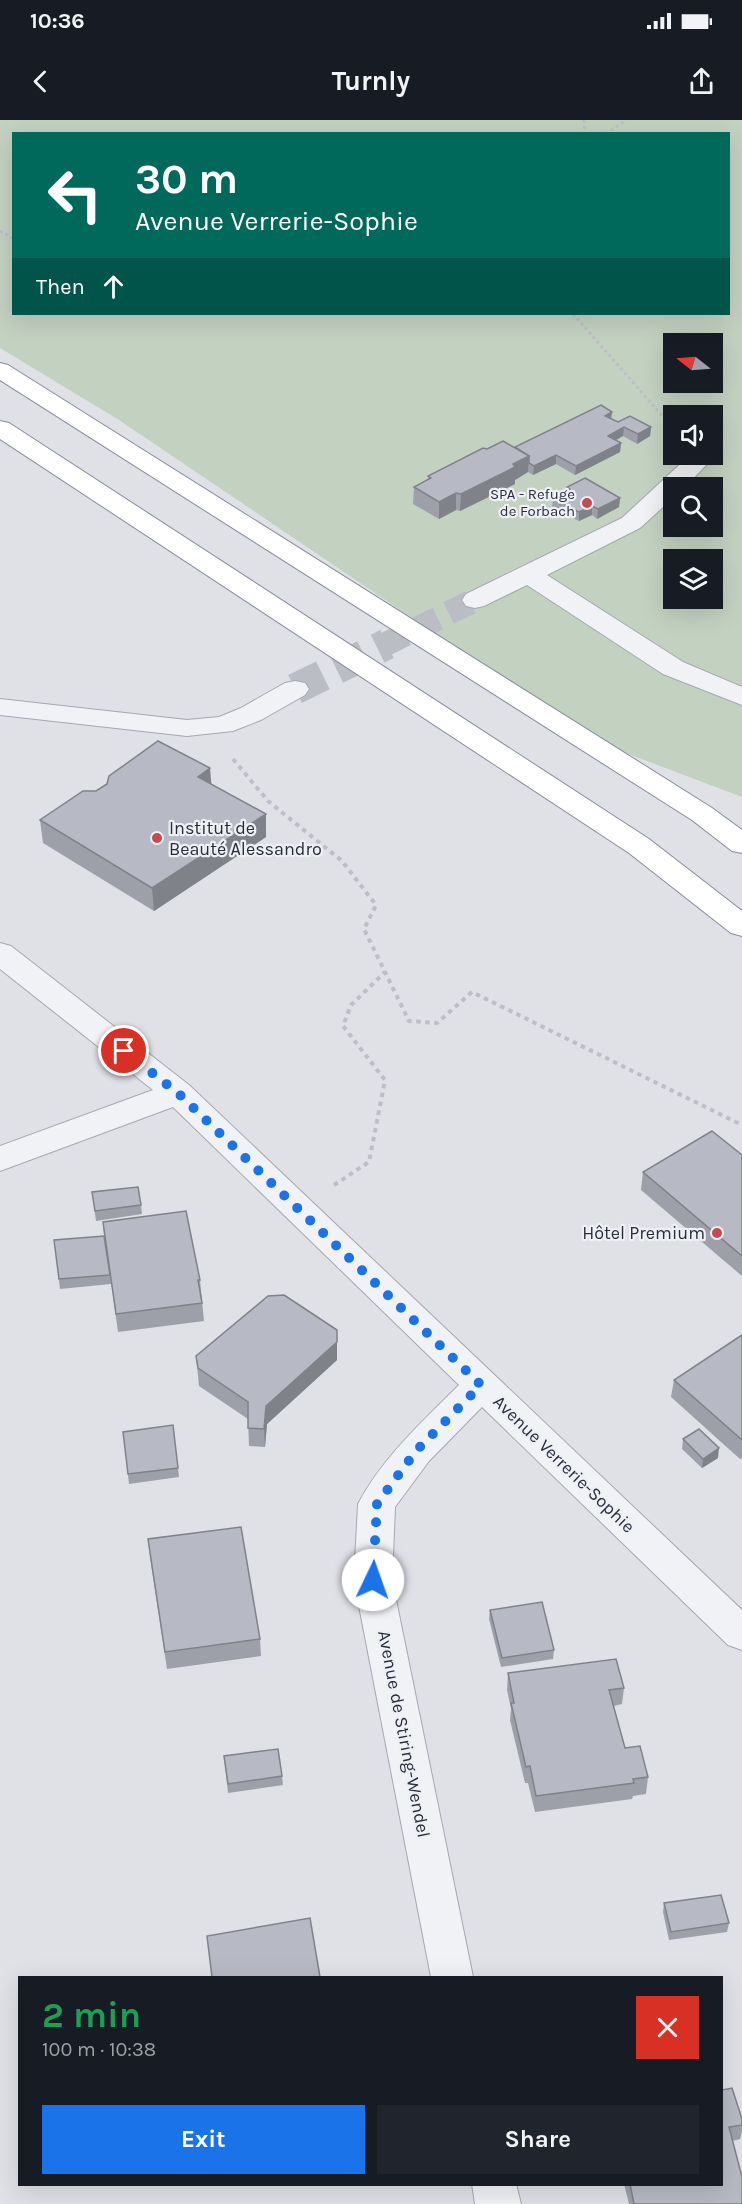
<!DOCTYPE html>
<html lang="en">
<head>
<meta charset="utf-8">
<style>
  body { margin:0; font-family:Karla,sans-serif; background:#20242c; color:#f1f3f6; height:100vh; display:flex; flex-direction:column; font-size:22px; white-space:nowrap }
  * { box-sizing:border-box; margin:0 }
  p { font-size:20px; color:#9ea1a6 }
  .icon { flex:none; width:33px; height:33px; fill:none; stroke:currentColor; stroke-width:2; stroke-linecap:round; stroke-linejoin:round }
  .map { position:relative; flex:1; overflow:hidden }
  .sheet { position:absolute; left:18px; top:1856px; width:705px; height:210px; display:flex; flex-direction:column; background:#171b24; border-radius:0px; box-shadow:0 6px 24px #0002 }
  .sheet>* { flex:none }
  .guide { position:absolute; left:12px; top:12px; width:718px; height:183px; border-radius:0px; box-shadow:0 6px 24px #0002; background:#00695c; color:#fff; overflow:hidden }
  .needle { width:39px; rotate:287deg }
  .fabs { position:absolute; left:663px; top:213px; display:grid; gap:12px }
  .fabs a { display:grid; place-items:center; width:60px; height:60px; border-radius:0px; background:#171b24; box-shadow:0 6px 24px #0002; font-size:30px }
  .pin { position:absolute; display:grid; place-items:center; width:51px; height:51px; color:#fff; margin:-26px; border:3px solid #fff; border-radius:50%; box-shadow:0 2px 6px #0007 }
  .me { position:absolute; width:66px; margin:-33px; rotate:3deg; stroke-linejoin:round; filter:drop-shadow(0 0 4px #0008) }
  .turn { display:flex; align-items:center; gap:21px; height:126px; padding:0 24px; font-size:27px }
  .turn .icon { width:78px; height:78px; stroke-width:2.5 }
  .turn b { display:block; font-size:42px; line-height:51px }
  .then { display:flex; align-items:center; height:57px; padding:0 24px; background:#0003; gap:12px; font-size:22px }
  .round { display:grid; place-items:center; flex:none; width:63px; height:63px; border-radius:0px; background:#20242c }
  .overview { display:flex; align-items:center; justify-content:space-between; height:102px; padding:0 24px }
  h1 { font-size:36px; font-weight:700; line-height:45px; color:#1e9e55 }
  .action { display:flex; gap:12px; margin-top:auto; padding:12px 24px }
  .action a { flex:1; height:69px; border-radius:0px; background:#1a73e8; color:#fff; font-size:24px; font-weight:700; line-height:69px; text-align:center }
  .action a+a { background:#20242c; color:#f1f3f6 }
  .status { display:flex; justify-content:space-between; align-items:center; height:42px; padding:0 30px; background:#171b24; direction:ltr }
  .status svg { height:16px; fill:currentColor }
  header { display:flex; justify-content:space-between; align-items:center; height:78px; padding:0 24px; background:#171b24; font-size:27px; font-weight:700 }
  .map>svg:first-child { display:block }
</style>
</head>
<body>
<div class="status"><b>10:36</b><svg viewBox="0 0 49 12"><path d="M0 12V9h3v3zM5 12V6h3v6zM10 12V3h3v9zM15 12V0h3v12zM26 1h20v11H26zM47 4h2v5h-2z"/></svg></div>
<header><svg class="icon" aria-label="back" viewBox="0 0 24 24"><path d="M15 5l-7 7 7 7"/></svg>Turnly<svg class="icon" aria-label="share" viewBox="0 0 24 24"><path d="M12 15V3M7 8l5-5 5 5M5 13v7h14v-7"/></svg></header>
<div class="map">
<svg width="742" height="2084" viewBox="0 0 742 2084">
  <rect width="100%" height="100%" fill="#dfe1e7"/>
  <path fill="#c3d1c1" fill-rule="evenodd" d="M 0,0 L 742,0 L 742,677 L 594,621 L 119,300 L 0,228 ZM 14,14 L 729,14 L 729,194 L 14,194 ZM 674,224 L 712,224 L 712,262 L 674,262 ZM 674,296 L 712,296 L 712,334 L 674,334 ZM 674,368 L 712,368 L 712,406 L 674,406 ZM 674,440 L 712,440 L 712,478 L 674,478 Z"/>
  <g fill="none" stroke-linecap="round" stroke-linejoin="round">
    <polyline stroke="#bbbdc5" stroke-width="24" stroke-dasharray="24 12" stroke-linecap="butt" points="384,525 475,480"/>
    <polyline stroke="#bbbdc5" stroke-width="31" stroke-dasharray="31 15" stroke-linecap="butt" points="295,569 387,524"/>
    <g stroke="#a5a8b1" stroke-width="2">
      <g id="minor">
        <polygon points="702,334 707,336 710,341 684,368 674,368 674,377 640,408 547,455 683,542 742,567 742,585 663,554 527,465 484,486 475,488 466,486 462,480 466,474 622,398 689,336"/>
        <polygon points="295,561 305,563 309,569 305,575 261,600 233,611 187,616 0,595 0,579 187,600 219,597 241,588 285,563"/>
        <path d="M 0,823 L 11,826 L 189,965 L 742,1490 L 742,1530 L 728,1525 L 482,1287 L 429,1341 L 395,1387 L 392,1460 L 473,1857 L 431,1857 L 354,1460 L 358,1384 C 382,1338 423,1301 459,1265 L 173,987 L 0,1051 L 0,1026 L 153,970 L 0,849 Z"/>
        <polygon points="472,2064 516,2064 521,2084 475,2084"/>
      </g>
    </g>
    <g stroke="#878d9d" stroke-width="2">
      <g id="highway">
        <polygon points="0,243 8,245 712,688 742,710 742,733 732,731 692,700 0,260"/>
        <polygon points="0,301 9,303 649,719 742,791 742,816 731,813 629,733 0,319"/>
      </g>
    </g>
    <g stroke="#bdbfc6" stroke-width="3" stroke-dasharray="3 3" stroke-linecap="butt">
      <polyline points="584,0 585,14"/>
      <polyline points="606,14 626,0"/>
      <polyline points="0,111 14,119"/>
      <polyline points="573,194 674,309"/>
    </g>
    <g stroke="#bdbfc6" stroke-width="4" stroke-dasharray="4.5 4.5" stroke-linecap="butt">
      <polyline points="233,639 268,681 342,741 376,785 364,809 409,901 437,903 472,872 742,1005"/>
      <polyline points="334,1065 369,1042 385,960 343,906 351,885 385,852"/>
    </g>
    <use href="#minor" fill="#f1f2f6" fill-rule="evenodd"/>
    <use href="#highway" fill="#fff" fill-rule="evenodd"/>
  </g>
  <g fill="#9da0a9">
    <polygon points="611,298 618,302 651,307 650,316 637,324 623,316 616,320 621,323 620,332 575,355 556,344 533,355 528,352 515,360 515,364 460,391 456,390 439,399 413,384 414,367 428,360 428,356 487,329 515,327"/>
    <polygon points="567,367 620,378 619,387 597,399 592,395 579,401 552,388 553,379 567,371"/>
    <polygon points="211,664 266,694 266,717 154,791 43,723 40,700"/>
    <polygon points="742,1035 742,1156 641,1070 643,1052"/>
    <polygon points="92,1072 141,1085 142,1094 96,1101"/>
    <polygon points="103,1102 200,1160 204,1201 118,1212 111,1161 111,1164 60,1169 54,1120 104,1116"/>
    <polygon points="742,1215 742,1338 740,1339 671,1277 674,1260"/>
    <polygon points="196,1236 337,1240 267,1304 265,1327 249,1326 248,1299 199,1266"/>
    <polygon points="173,1305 179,1357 129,1364 123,1312"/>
    <polygon points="683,1319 718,1338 702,1348 682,1329"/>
    <polygon points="148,1419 260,1519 261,1536 167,1549 150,1437"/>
    <polygon points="490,1490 554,1530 553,1539 501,1547 489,1499"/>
    <polygon points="508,1553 624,1568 622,1584 614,1586 625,1628 648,1657 646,1674 633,1676 632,1679 535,1692 528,1663 525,1663 510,1600 511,1589 507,1570"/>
    <polygon points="224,1636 282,1656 283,1665 228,1673"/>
    <polygon points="664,1783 729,1803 727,1812 669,1820 663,1792"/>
    <polygon points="722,1970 742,1999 742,2012 740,2019 732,2021 742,2084 629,2084 624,2064 722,2064"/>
  </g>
  <g fill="#808289">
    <polygon points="612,292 611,301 605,296"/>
    <polygon points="624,307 623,316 607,325 608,316"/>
    <polygon points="651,307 650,316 637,324 638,314"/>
    <polygon points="621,323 620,332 575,355 576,346"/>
    <polygon points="556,335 556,344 533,355 534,346"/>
    <polygon points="529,336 528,352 515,360 515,364 460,391 461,374"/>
    <polygon points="456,373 456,390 439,399 439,382"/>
    <polygon points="620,378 619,387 597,399 598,389"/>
    <polygon points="592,386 592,395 579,401 579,392"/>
    <polygon points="210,648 212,671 198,657"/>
    <polygon points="266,694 266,717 154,791 152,768"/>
    <polygon points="337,1210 337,1240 267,1304 265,1327 264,1309 266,1286"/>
    <polygon points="719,1328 718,1338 702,1348 703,1339"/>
  </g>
  <g fill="#b7bac4" stroke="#808289" stroke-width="1.5">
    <polygon points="601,285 612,292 605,296 618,302 630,296 651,307 638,314 624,307 608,316 621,323 576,346 556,335 534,346 529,343 529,336 515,327"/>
    <polygon points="503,321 529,336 513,344 515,347 461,374 456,373 439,382 414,367 431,358 428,356 483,328 487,329"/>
    <polygon points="585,358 620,378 598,389 592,386 579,392 553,379 570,369 567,367"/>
    <polygon points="158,621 210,648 198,657 266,694 152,768 40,700 83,671 96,671 107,664 109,656"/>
    <polygon points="712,1011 742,1035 742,1136 643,1052"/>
    <polygon points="138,1067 141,1085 95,1091 92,1072"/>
    <polygon points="186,1091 200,1160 198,1160 202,1183 116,1194 103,1102"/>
    <polygon points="104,1116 110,1155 59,1159 54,1120"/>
    <polygon points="284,1175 337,1210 337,1222 266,1286 264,1309 248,1308 248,1282 198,1248 196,1236 268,1176"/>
    <polygon points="742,1215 742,1320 674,1260"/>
    <polygon points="173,1305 178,1348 128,1354 123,1312"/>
    <polygon points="699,1309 719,1328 703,1339 683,1319"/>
    <polygon points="241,1407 260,1519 165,1532 148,1419"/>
    <polygon points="542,1482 554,1530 502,1538 490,1490"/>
    <polygon points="616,1539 624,1568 609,1570 625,1628 640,1626 648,1657 633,1659 634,1663 536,1676 530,1646 526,1647 511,1583 514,1583 508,1553"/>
    <polygon points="278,1629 282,1656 228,1664 224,1636"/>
    <polygon points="721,1775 729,1803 671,1812 664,1783"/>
    <polygon points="310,1798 320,1857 212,1857 207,1816"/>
    <polygon points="732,1968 742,1999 742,2005 729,2007 742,2057 742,2084 634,2084 630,2064 722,2064 722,1970"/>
  </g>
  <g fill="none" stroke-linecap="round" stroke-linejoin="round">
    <polyline stroke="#1a73e8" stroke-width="10" stroke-dasharray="0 18" points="124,931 178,973 481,1265 416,1331 377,1384 373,1460"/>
  </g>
  <g fill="#c44c4e" stroke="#eef0f5" stroke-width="2">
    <circle cx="587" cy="383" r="6"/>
    <circle cx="157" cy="718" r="6"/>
    <circle cx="717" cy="1113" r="6"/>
  </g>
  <g text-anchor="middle" stroke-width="4.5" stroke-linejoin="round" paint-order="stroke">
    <g font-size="15" fill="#292e3d" stroke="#eef0f5" text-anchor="end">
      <text x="575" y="379">SPA - Refuge<tspan x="575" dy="17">de Forbach</tspan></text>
    </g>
    <g font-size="18" fill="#292e3d" stroke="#eef0f5" text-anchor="start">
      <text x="169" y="714">Institut de<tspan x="169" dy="21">Beauté Alessandro</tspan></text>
      <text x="705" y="1119" text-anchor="end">Hôtel Premium</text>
    </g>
    <g font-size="18" fill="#292e3d" stroke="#eef0f5">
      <text transform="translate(564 1344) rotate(44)" y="6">Avenue Verrerie-Sophie</text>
      <text transform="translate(404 1614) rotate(79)" y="6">Avenue de Stiring-Wendel</text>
    </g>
  </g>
</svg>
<div class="fabs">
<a><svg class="needle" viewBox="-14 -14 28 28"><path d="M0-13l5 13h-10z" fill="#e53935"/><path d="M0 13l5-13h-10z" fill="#9ea1a6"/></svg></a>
<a><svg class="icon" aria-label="sound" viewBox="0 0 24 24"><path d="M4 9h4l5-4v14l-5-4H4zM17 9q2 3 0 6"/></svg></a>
<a><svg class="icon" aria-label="search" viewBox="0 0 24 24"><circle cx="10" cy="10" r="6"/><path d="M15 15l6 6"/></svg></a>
<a><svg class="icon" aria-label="layers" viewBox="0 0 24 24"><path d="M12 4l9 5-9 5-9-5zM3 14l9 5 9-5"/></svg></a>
</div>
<div class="pin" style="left:124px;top:931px;background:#d93025"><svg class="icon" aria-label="arrive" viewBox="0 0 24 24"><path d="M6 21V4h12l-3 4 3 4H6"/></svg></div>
<svg class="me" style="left:373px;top:1460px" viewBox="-20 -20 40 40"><circle r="19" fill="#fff"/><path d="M0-13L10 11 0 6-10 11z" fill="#1a73e8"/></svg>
<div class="guide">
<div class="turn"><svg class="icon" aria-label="left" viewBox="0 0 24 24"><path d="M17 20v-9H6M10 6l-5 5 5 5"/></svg><div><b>30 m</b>Avenue Verrerie-Sophie</div></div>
<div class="then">Then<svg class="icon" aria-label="ahead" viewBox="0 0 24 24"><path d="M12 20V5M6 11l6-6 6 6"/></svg></div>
</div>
<section class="sheet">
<div class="overview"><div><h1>2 min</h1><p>100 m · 10:38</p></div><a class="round" style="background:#d93025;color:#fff"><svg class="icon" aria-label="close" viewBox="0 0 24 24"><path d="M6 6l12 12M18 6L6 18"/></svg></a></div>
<div class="action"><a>Exit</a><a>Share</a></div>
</section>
</div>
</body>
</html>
